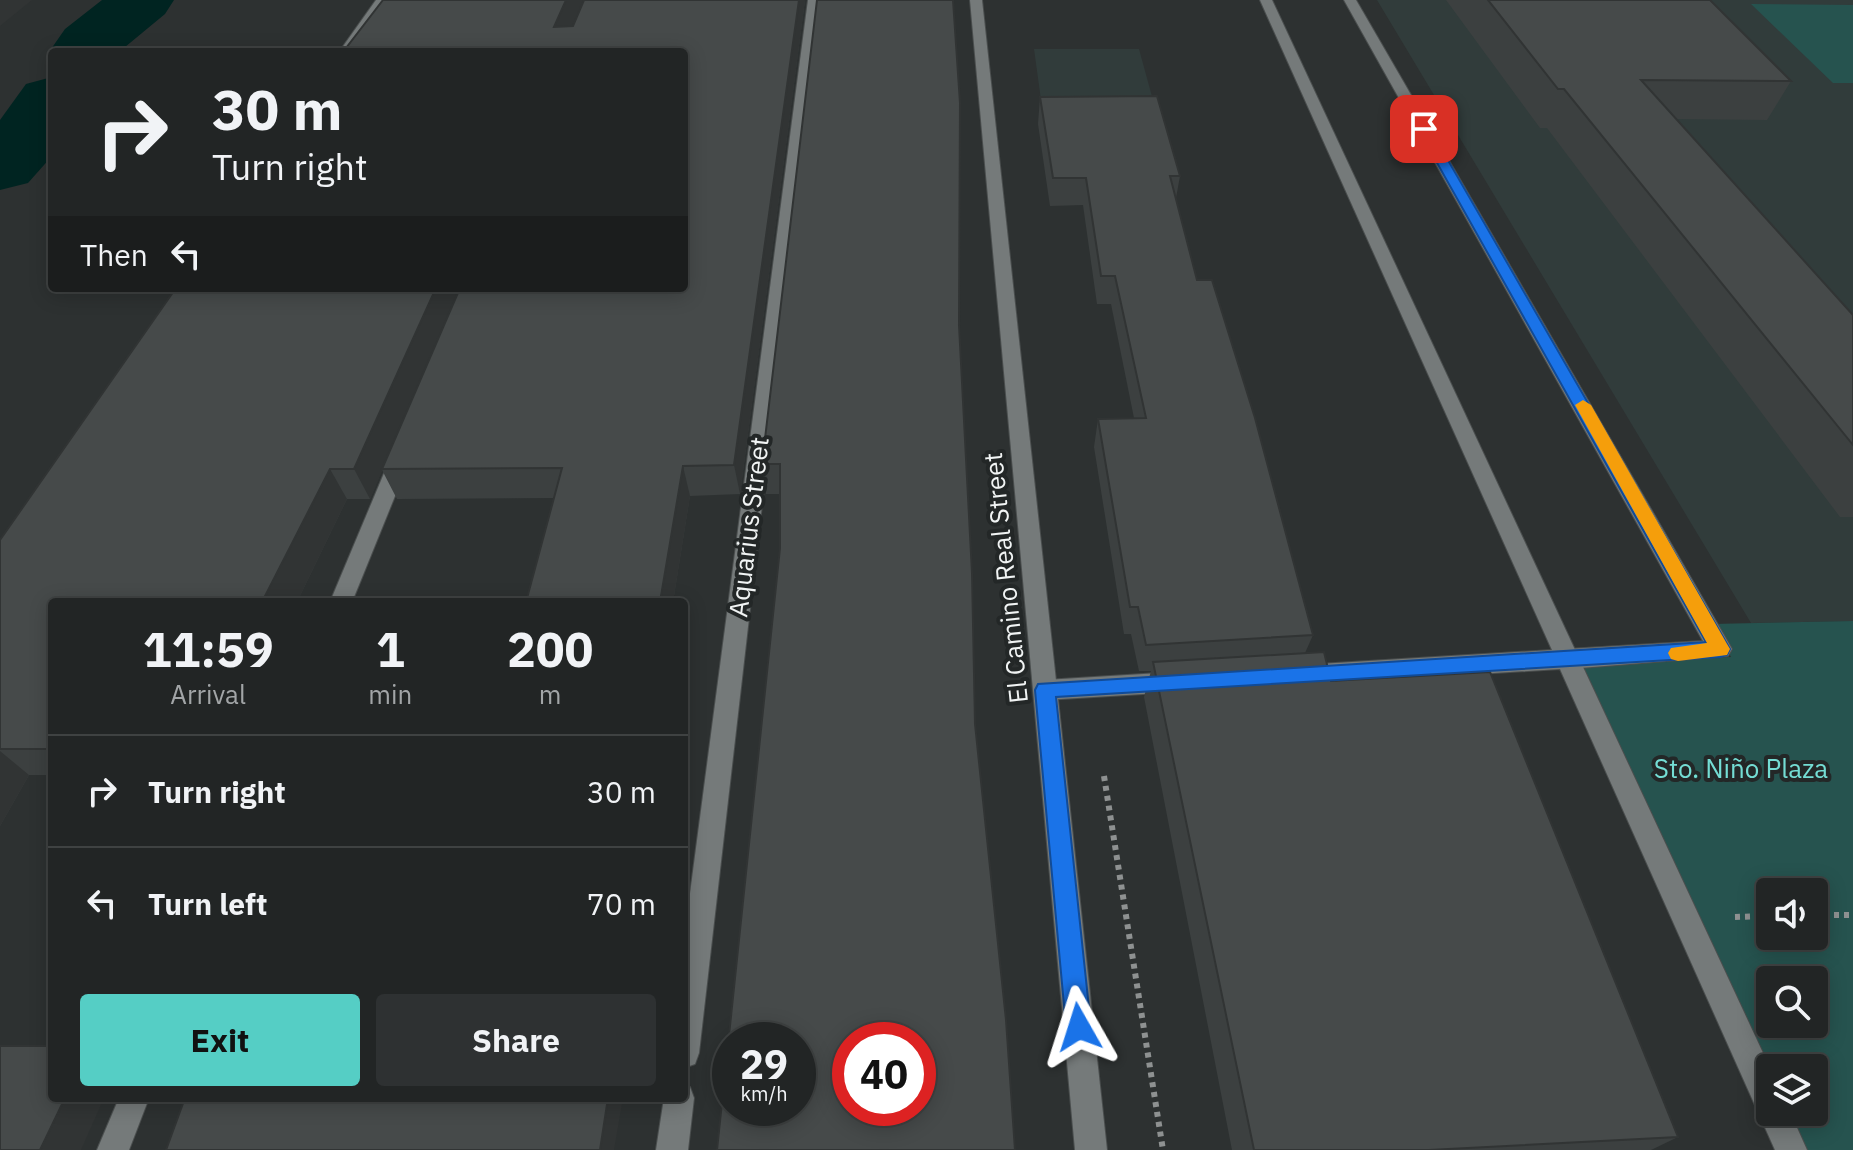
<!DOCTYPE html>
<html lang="en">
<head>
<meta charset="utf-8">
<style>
  body { margin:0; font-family:"IBM Plex Sans",sans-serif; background:#2e3132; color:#f1f3f6; height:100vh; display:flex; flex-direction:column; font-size:30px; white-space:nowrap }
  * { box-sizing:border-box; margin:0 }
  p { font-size:26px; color:#a2a5a7 }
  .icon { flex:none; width:44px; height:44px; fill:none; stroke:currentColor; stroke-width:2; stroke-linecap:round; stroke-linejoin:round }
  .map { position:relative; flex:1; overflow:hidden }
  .panel { position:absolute; left:48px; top:598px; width:640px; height:504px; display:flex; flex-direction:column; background:#222525; border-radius:8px; box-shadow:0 4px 20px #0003,0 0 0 2px #3f4242 }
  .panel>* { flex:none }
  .top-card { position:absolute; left:48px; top:48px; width:640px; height:244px; border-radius:8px; box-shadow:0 4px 20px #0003,0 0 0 2px #3f4242; background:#222525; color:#f1f3f6; overflow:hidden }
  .fabs { position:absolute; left:1756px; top:878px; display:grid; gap:16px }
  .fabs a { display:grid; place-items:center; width:72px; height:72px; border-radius:8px; background:#222525; box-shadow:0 4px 20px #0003,0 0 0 2px #3f4242; font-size:40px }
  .speed { position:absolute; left:712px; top:1022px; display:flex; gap:16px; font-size:40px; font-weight:700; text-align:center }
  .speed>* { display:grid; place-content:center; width:104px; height:104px; border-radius:50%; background:#222525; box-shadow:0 4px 20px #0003,0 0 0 2px #3f4242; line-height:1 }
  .speed small { font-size:20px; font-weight:400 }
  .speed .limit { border:12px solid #d22; background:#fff; color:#111 }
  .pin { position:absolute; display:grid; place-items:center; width:68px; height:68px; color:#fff; margin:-34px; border-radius:16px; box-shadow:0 4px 12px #0006 }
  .me { position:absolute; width:88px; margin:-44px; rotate:354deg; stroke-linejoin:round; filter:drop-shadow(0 0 6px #0008) }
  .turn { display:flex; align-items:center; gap:28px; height:168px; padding:0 32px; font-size:36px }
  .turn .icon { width:104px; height:104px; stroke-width:2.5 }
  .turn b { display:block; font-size:56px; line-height:68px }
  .then { display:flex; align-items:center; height:76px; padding:0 32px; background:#0003; gap:16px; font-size:30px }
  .eta { display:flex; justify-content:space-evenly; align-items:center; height:136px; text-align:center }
  .eta b { font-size:48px; font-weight:700; line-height:56px }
  .primary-button { display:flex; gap:16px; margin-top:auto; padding:16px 32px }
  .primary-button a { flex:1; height:92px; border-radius:8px; background:#55cec5; color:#111; font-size:32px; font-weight:700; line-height:92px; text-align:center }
  .primary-button a+a { background:#2e3132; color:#f1f3f6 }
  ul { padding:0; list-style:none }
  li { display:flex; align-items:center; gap:24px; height:112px; padding:0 32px; border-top:2px solid #3f4242 }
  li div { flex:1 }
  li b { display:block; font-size:30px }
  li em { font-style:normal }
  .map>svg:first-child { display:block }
</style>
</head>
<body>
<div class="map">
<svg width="1853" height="1150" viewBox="0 0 1853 1150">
  <rect width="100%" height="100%" fill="#2d3131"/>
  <g fill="#313c3b">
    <polygon points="1377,0 1853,0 1853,621 1751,623"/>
    <polygon points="1034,49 1139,49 1159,122 1044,122"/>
  </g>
  <g fill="#26534f" fill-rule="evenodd">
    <polygon points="1751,4 1853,5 1853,83 1833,83"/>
    <path d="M 1853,621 L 1853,1150 L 1792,1150 L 1774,1112 L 1814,1112 L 1814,1068 L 1770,1068 L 1569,661 L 1731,657 L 1712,624 ZM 1770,892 L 1814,892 L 1814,936 L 1770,936 ZM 1770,980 L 1814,980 L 1814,1024 L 1770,1024 Z"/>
  </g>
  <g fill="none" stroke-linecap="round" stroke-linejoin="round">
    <g fill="#002421" fill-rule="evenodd">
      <polygon points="102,0 174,0 165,14 119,52 52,52 52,57 49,52 65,29"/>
      <polygon points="52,77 52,156 28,183 0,190 0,120 26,84"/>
    </g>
    <g stroke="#4a4e4e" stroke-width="2">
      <polygon id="service" points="1344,0 1356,0 1728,642 1732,649 1728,656 1568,669 1560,666 1556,659 1560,652 1568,649 1703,641"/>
    </g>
    <g stroke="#4a4e4e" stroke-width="2">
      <g id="minor">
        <polygon points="376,0 388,0 353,52 339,52"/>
        <polygon points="808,0 820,0 699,1053 695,1064 684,1068 684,939"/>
        <polygon points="1260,0 1272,0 1770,1068 1770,1112 1790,1112 1807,1150 1775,1150 1560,669 1302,685 1294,682 1290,675 1294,668 1302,665 1552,650"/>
        <polygon points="400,452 410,459 352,602 330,602 390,459"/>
        <polygon points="1176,672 1184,675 1188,682 1184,689 1176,692 1045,700 1037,697 1033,690 1037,683 1045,680"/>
        <polygon points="684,1085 690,1087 694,1098 688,1150 656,1150 664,1098 684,1098"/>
        <polygon points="119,1098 149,1098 129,1150 97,1150"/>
      </g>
    </g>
    <g stroke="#4a4e4e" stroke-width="2">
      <polygon id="tertiary" points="970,0 982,0 1107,1150 1075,1150"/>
    </g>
    <g stroke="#8e9191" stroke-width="6" stroke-dasharray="5 5" stroke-linecap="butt">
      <polyline points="1104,776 1163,1150"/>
      <polyline points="1814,915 1853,915"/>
      <polyline points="1735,917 1770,916"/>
    </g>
    <use href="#service" fill="#757a7a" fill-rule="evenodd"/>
    <use href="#minor" fill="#757a7a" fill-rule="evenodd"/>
    <use href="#tertiary" fill="#757a7a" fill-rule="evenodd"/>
  </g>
  <g fill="#3c4040">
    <polygon points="805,0 740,494 690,496 673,602 526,602 554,498 397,499 382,470 370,499 347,499 297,602 52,602 52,775 29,775 0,826 0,540 684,288"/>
    <polygon points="817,0 780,548 780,494 766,494 762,464"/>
    <polygon points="1446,0 1710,0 1791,81 1767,120 1676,119 1853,315 1853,517 1840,517 1547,128 1540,128"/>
    <polygon points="1040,97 1180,176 1176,198 1197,280 1313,635 1305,653 1331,681 1678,1137 1651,1150 1232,1150 1144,697 1151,671 1139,671 1131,634 1124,634 1094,447 1098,419 1134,418 1111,304 1097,304 1083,205 1050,206 1038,124"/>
  </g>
  <g fill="#313434">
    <polygon points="0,0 32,0 0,26"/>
    <polygon points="566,0 584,0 562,52 554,27"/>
    <polygon points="799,0 805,0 740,494 734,465"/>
    <polygon points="436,288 461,288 370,499 354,469"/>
    <polygon points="683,466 690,496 673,602 660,602"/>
    <polygon points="330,469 347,499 297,602 262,602"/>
    <polygon points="0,751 29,775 0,826"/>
    <polygon points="65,1098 104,1098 81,1150 40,1150"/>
    <polygon points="608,1098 623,1098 614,1150 600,1150"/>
  </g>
  <g fill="#464a4a" stroke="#313434" stroke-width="2" fill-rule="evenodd">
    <polygon points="383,0 566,0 554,27 573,26 584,0 799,0 734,465 683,466 660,602 526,602 562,468 382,469 460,288 684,288 684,52 343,52"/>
    <path d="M 817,0 L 953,0 L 960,103 L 959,325 L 972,573 L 975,724 L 1006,1020 L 1015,1150 L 717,1150 L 780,548 L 780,464 L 762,464 ZM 730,1040 L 798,1040 L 798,1108 L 730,1108 ZM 850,1040 L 918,1040 L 918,1108 L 850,1108 Z"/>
    <polygon points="1488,0 1710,0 1791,81 1641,80 1853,315 1853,445 1564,89 1558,89"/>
    <polygon points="1157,96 1180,176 1170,176 1197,280 1212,280 1255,418 1313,635 1146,645 1138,607 1130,607 1098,419 1146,418 1115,276 1101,276 1086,178 1053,178 1040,97"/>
    <polygon points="176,288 436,288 354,469 330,469 262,602 52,602 52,749 0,749 0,540"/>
    <polygon points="1324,652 1331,681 1490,672 1678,1137 1429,1150 1254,1150 1153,662"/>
    <polygon points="0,1046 52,1046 52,1098 65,1098 40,1150 0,1150"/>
    <polygon points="185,1098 608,1098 600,1150 166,1150"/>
  </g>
  <polygon fill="#1a73e8" stroke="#114b97" stroke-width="2" points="1420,126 1430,129 1730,649 1727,655 1720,657 1056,697 1091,1027 1087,1036 1079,1039 1070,1036 1066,1027 1035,690 1038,684 1706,642 1418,129"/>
  <polygon fill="#f59e0b" points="1583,400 1591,405 1727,644 1730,649 1727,655 1678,661 1671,659 1668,653 1671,648 1707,643 1575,405"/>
  <g text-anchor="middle" stroke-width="8" stroke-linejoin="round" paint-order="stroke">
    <g font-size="26" fill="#f1f4f4" stroke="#232727">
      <text transform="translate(749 527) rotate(-83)" y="9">Aquarius Street</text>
      <text transform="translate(1006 578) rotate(-96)" y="9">El Camino Real Street</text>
    </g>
    <g font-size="26" fill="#74ddd4" stroke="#232727">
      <text x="1741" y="778">Sto. Niño Plaza</text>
    </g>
  </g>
</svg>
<div class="fabs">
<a><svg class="icon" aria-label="sound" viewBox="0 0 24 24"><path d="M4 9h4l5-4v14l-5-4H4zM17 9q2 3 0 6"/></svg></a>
<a><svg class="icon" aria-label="search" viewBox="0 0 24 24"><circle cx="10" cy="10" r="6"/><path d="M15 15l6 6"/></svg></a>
<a><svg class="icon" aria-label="layers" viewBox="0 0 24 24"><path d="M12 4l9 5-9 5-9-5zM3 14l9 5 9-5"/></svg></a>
</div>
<div class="speed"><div>29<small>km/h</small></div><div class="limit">40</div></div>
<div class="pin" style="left:1424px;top:129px;background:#d93025"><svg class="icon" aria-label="arrive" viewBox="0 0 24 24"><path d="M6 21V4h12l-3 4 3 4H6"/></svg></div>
<svg class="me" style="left:1079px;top:1027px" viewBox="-20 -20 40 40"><path d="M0-17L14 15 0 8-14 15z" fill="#1a73e8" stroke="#fff" stroke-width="4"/></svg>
<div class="top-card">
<div class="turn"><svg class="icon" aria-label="right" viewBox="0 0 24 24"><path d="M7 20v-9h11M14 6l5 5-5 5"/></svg><div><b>30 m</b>Turn right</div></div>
<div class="then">Then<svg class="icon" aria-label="left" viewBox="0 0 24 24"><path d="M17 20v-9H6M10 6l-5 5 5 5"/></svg></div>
</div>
<section class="panel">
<div class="eta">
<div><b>11:59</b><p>Arrival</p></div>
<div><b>1</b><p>min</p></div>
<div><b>200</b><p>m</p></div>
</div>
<ul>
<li><svg class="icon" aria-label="right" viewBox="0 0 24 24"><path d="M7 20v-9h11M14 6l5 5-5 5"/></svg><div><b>Turn right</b></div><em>30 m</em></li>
<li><svg class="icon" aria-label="left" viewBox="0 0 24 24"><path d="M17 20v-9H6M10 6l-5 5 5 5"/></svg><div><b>Turn left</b></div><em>70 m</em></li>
</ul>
<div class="primary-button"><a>Exit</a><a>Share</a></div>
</section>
</div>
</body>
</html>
